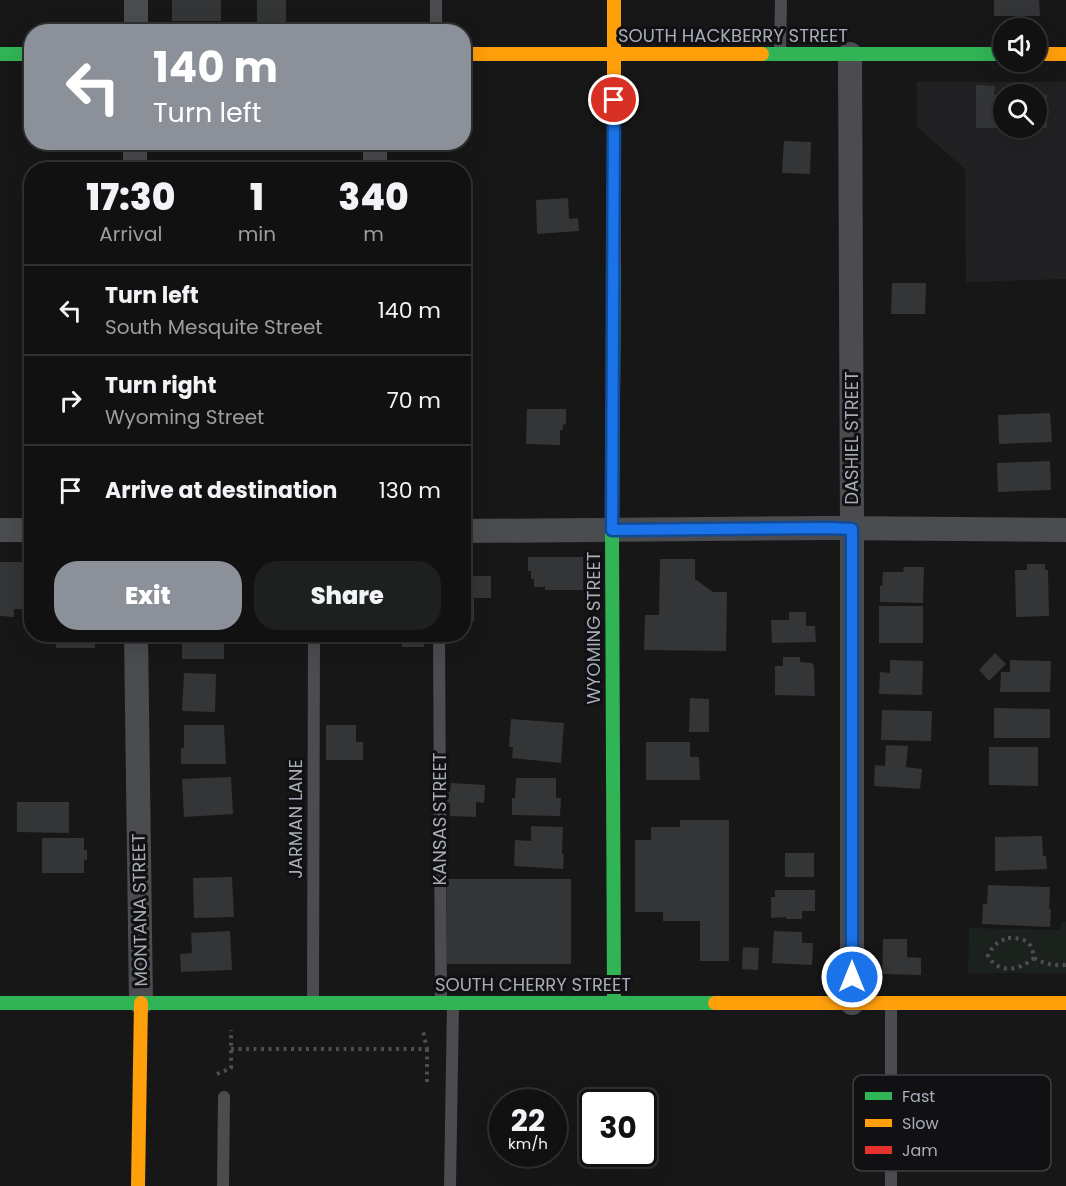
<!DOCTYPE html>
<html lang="en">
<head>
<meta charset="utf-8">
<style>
  body { margin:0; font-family:Poppins,sans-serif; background:#1e1f1f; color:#f1f3f6; height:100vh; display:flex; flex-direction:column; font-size:22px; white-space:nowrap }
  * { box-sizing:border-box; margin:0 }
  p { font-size:20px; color:#9c9d9f }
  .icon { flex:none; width:33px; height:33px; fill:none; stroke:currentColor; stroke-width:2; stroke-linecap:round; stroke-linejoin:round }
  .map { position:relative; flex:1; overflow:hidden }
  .sheet { position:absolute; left:24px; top:162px; width:447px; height:480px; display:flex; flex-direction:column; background:#111; border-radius:24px; box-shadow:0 6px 24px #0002,0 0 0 2px #303131 }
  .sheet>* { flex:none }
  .banner { position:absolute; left:24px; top:24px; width:447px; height:126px; border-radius:24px; box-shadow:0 6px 24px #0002,0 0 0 2px #303131; background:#8c9099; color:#fff; overflow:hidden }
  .buttons { position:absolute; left:993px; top:18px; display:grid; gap:12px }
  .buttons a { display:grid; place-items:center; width:54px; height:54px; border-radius:50%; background:#111; box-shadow:0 6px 24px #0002,0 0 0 2px #303131; font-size:30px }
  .speed { position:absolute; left:489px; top:1089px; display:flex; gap:12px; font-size:30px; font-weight:700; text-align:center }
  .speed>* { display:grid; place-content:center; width:78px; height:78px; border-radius:50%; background:#111; box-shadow:0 6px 24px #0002,0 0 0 2px #303131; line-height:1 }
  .speed small { font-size:15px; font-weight:400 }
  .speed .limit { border:3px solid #111; border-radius:9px; background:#fff; color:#111 }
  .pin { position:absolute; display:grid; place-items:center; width:51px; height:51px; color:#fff; margin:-26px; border:3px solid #fff; border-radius:50%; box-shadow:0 2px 6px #0007 }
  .me { position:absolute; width:66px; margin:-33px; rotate:0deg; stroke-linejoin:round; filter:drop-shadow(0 0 4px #0008) }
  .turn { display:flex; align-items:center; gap:21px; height:126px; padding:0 30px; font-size:27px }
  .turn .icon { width:78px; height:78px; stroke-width:2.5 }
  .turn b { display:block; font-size:42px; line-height:51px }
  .eta { display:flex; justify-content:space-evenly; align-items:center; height:102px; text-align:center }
  .eta b { font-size:36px; font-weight:800; line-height:42px }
  .primary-button { display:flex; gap:12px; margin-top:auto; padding:12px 30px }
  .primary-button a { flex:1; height:69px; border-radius:24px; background:#8c9099; color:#fff; font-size:24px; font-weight:800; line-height:69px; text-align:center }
  .primary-button a+a { background:#1e1f1f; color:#f1f3f6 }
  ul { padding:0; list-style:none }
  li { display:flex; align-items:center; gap:18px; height:90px; padding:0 30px; border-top:2px solid #303131 }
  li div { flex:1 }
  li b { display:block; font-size:22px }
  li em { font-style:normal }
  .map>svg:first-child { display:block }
</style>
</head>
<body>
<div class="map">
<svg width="1066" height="1186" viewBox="0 0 1066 1186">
  <rect width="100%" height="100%" fill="#171717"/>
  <path fill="#212124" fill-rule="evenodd" d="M 917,82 L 1066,82 L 1066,279 L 966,282 L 965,169 L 917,127 ZM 1004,94 L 1036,94 L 1036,128 L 1004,128 Z"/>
  <polygon fill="#1b211c" points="1061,922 1066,922 1066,973 968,973 969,928 1060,930"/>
  <g fill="#343537">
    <rect x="172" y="0" width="49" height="21"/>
    <rect x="257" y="0" width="29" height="22"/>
    <polygon points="994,0 1039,0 1040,16 994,16"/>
    <polygon points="976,85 995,86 994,95 1004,95 1004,128 976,128"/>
    <rect x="1036" y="95" width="11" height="33"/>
    <polygon points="784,141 811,142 810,174 782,173"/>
    <polygon points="568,198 569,219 578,218 579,231 537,234 536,200"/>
    <polygon points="892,283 926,283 925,314 891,314"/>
    <polygon points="527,409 566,409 566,425 563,424 563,430 560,430 560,445 526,444"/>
    <polygon points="1050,413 1052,442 999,444 998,415"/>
    <polygon points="1050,461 1051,490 998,492 997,463"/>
    <polygon points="528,557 583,557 583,590 545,590 545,587 534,587 534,579 531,579 531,571 528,571"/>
    <polygon points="464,559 473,559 473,576 491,576 491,598 474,598 474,621 464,621"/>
    <polygon points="660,559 695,559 695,579 713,592 727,592 726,651 644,650 645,615 659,615"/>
    <polygon points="0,562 32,562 32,609 14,609 14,617 0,616"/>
    <polygon points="1027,564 1045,564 1045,570 1048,570 1049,616 1016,617 1015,570 1027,570"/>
    <polygon points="904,567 924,567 923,603 880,602 880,586 882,586 883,572 903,572"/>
    <rect x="879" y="606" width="44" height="37"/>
    <polygon points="789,612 806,612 806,626 815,626 816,642 772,643 771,620 789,620"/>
    <polygon points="55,634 94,634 95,648 56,648"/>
    <rect x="182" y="634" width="42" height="25"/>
    <rect x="338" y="634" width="31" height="3"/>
    <polygon points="403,634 424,634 424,647 402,647"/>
    <polygon points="995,653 1006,664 989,681 979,670"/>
    <polygon points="783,657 800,657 800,662 812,663 814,666 815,696 775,695 775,666 783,666"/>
    <polygon points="890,660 923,661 922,695 879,694 880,672 890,673"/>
    <polygon points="1010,660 1051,661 1050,692 1000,692 1001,672 1010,672"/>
    <polygon points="184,673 216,674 215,712 182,711"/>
    <polygon points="690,698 709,699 709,732 689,732"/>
    <polygon points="994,708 1050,709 1050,738 994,738"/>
    <polygon points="882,710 932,711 931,741 881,740"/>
    <polygon points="511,719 564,723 561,763 512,758 513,747 509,747"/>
    <polygon points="184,725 224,725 226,764 181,764 181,748 184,748"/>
    <polygon points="326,725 356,725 356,742 363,742 363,760 326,760"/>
    <polygon points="646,742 690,742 690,757 699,757 700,780 646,780"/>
    <polygon points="886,745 908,746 906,767 922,769 920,789 874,786 875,765 885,766"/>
    <polygon points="989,747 1038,747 1038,786 989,785"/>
    <polygon points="231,777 233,814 184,817 182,779"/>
    <polygon points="516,778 556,778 556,798 561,798 560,816 512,815 512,798 515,798"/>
    <polygon points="451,783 485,785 484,803 476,802 476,817 450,816 450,803 447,803 447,792 450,792"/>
    <polygon points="17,802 69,802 69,833 17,832"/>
    <polygon points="680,820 729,820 729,961 700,961 700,921 663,921 663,912 635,912 635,840 651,840 651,827 680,827"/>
    <polygon points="531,826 563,827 562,854 564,854 563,869 514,866 515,840 531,841"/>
    <polygon points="1042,836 1043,856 1046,856 1047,869 995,871 995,837"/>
    <polygon points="42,838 84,838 84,850 87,850 87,860 84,860 84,873 42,873"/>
    <rect x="785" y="853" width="29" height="24"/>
    <polygon points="232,877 234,917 194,918 193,878"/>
    <rect x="447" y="879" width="124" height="85"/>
    <polygon points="988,885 1050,887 1049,909 1051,909 1050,927 982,924 983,904 987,904"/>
    <polygon points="775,890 815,890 815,911 802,911 802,919 786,919 786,917 771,918 771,897 775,897"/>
    <polygon points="230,931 232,970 181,972 180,954 192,953 191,933"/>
    <polygon points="774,931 802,932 802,943 813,943 812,965 772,963"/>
    <polygon points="883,939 907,939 907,957 921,958 921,975 882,974"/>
    <polygon points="743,947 759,948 758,970 742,969"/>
  </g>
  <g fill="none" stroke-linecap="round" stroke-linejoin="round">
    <g stroke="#4d4e52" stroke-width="4" stroke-dasharray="3 4.5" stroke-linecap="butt">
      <path d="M 1008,938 C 1025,938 1032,941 1034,958 C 1020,970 999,975 988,956 C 992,946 997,942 1008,938 Z"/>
      <path d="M 1034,958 C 1045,964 1054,966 1066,965"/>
      <polyline points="231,1049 427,1049 423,1031"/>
      <polyline points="427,1049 427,1082"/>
      <polyline points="217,1074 231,1068 231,1030"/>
    </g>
    <g stroke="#4b4c50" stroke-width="12">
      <polyline points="436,32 436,0"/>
      <polyline points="780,53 781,0"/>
      <polyline points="439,634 441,1002"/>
      <polyline points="313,1002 314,634"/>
      <polyline points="891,1004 891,1186"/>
      <polyline points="223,1186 224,1097"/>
      <polyline points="450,1186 453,1004"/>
    </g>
    <g stroke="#4b4c50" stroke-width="24">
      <polyline points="136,32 136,0"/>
      <polyline points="850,54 852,529 852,1003"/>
      <polyline points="135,170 135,142"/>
      <polyline points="375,170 375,142"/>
      <polyline points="0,530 32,530"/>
      <polyline points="464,531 828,528 1066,530"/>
      <polyline points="136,634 141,1003"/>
    </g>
    <g stroke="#30b455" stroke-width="14">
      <polyline points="0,54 32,54"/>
      <polyline points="762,54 1004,54"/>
      <polyline points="614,263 612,530 614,1003"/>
      <polyline points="0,1003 715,1003"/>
    </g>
    <g stroke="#ff9f0a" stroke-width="14">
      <polyline points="614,0 614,104"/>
      <polyline points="464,54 762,54"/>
      <polyline points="1036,54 1066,54"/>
      <polyline points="715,1003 1066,1003"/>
      <polyline points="138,1186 141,1003"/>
    </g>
    <polyline stroke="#e5322d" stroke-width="14" points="614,104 614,263"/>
  </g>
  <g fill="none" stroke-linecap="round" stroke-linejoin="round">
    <g stroke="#114b97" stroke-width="15">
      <polyline id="route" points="614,100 612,530 828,528 852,529 852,977"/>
    </g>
    <use href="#route" stroke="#1a73e8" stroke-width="10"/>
  </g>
  <g text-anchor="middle" stroke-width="6" stroke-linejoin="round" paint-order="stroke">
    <g font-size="18" fill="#a8adb8" stroke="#111113">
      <text x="733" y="42">SOUTH HACKBERRY STREET</text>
      <text transform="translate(852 438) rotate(-90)" y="6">DASHIEL STREET</text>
      <text transform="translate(594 628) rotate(-90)" y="6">WYOMING STREET</text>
      <text transform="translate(296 819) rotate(-90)" y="6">JARMAN LANE</text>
      <text transform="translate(440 819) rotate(-90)" y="6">KANSAS STREET</text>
      <text transform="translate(140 910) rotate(-91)" y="6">MONTANA STREET</text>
      <text x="533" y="991">SOUTH CHERRY STREET</text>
    </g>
  </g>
  <rect x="853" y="1075" width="198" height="96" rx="9" fill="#111113" stroke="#3e4045" stroke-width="1.5"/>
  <rect x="865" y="1092" width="27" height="8" fill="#30b455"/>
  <rect x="865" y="1119" width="27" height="8" fill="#ff9f0a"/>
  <rect x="865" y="1146" width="27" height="8" fill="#e5322d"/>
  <g font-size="16" fill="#a8adb8">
    <text x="902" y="1102">Fast</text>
    <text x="902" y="1129">Slow</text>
    <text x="902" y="1156">Jam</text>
  </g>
</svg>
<div class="buttons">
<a><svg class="icon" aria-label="sound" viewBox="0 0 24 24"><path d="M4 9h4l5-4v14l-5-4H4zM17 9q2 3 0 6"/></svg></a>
<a><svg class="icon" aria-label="search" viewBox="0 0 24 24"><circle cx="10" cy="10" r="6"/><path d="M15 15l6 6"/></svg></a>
</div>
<div class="speed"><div>22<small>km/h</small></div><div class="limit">30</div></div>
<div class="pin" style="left:614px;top:100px;background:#d93025"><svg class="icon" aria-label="arrive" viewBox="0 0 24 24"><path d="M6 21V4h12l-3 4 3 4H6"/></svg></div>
<svg class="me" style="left:852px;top:977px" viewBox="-20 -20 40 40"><circle r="17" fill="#1a73e8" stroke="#fff" stroke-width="3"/><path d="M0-11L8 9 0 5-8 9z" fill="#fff"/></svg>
<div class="banner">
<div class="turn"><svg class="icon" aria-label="left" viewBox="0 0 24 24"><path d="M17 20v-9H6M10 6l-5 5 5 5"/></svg><div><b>140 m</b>Turn left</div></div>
</div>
<section class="sheet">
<div class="eta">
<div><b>17:30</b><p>Arrival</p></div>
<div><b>1</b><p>min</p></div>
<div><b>340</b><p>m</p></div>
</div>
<ul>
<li><svg class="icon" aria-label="left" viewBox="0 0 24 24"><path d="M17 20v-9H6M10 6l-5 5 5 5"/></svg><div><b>Turn left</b><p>South Mesquite Street</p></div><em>140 m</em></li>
<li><svg class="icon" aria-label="right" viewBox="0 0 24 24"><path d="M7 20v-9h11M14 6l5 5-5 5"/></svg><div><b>Turn right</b><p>Wyoming Street</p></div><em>70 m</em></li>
<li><svg class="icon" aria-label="arrive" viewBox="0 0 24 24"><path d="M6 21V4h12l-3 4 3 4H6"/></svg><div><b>Arrive at destination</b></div><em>130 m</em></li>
</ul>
<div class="primary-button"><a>Exit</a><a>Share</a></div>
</section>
</div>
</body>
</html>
